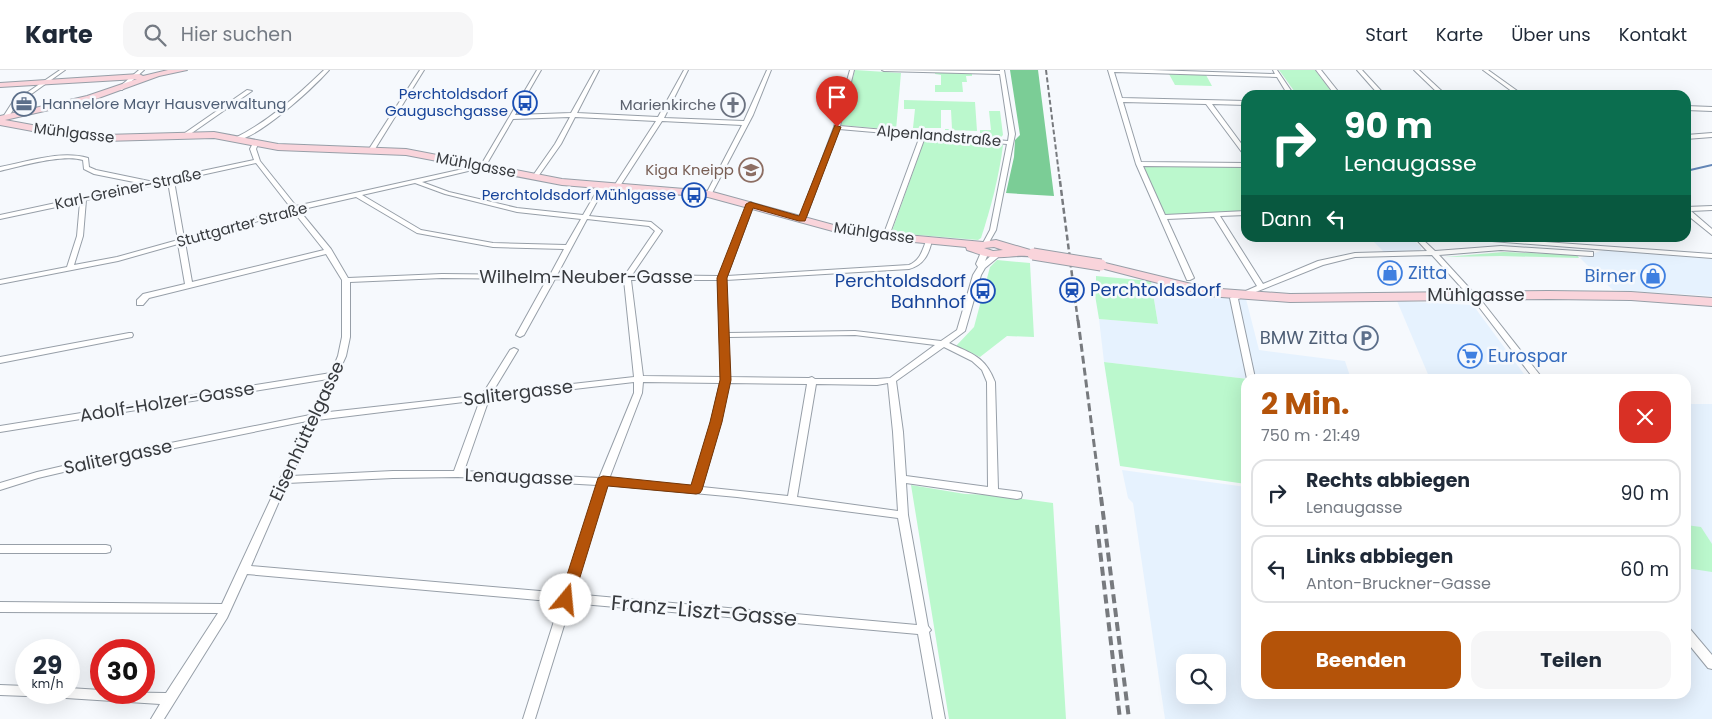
<!DOCTYPE html>
<html lang="de">
<head>
<meta charset="utf-8">
<style>
  body { margin:0; font-family:Poppins,sans-serif; background:#f6f6f7; color:#1f2937; height:100vh; display:flex; flex-direction:column; font-size:19px; white-space:nowrap }
  * { box-sizing:border-box; margin:0 }
  p { font-size:16px; color:#747a83 }
  .icon { flex:none; width:28px; height:28px; fill:none; stroke:currentColor; stroke-width:2; stroke-linecap:round; stroke-linejoin:round }
  .map { position:relative; flex:1; overflow:hidden }
  .drawer { position:absolute; left:1241px; top:304px; width:450px; height:325px; display:flex; flex-direction:column; background:#fff; border-radius:15px; box-shadow:0 5px 20px #0002 }
  .drawer>* { flex:none }
  .banner { position:absolute; left:1241px; top:20px; width:450px; height:152px; border-radius:15px; box-shadow:0 5px 20px #0002; background:#0b6e4f; color:#fff; overflow:hidden }
  .buttons { position:absolute; left:1176px; top:584px; display:grid; gap:10px }
  .buttons a { display:grid; place-items:center; width:50px; height:50px; border-radius:10px; background:#fff; box-shadow:0 5px 20px #0002; font-size:25px }
  .speed { position:absolute; left:15px; top:569px; display:flex; gap:10px; font-size:25px; font-weight:700; text-align:center }
  .speed>* { display:grid; place-content:center; width:65px; height:65px; border-radius:50%; background:#fff; box-shadow:0 5px 20px #0002; line-height:1 }
  .speed small { font-size:12px; font-weight:400 }
  .speed .limit { border:8px solid #d22; background:#fff; color:#111 }
  .pin { position:absolute; display:grid; place-items:center; width:42px; height:42px; color:#fff; margin:-51px -21px; border-radius:50% 50% 50% 0; rotate:-45deg; box-shadow:0 0 5px #0007 }
  .pin .icon { rotate:45deg }
  .me { position:absolute; width:55px; margin:-28px; rotate:17deg; stroke-linejoin:round; filter:drop-shadow(0 0 4px #0008) }
  .turn { display:flex; align-items:center; gap:18px; height:105px; padding:0 20px; font-size:22px }
  .turn .icon { width:65px; height:65px; stroke-width:2.5 }
  .turn b { display:block; font-size:35px; line-height:42px }
  .then { display:flex; align-items:center; height:48px; padding:0 20px; background:#0003; gap:10px; font-size:19px }
  .round { display:grid; place-items:center; flex:none; width:52px; height:52px; border-radius:15px; background:#f6f6f7 }
  .headline { display:flex; align-items:center; justify-content:space-between; height:85px; padding:0 20px }
  h1 { font-size:30px; font-weight:700; line-height:38px; color:#b45309 }
  .button { display:flex; gap:10px; margin-top:auto; padding:10px 20px }
  .button a { flex:1; height:58px; border-radius:15px; background:#b45309; color:#fff; font-size:20px; font-weight:700; line-height:58px; text-align:center }
  .button a+a { background:#f6f6f7; color:#1f2937 }
  ul { padding:0; list-style:none }
  li { display:flex; align-items:center; gap:15px; height:68px; margin:0 10px 8px; padding:0 10px; border:2px solid #e0e1e3; border-radius:15px }
  li div { flex:1 }
  li b { display:block; font-size:19px }
  li em { font-style:normal }
  header { display:flex; align-items:center; gap:30px; box-sizing:border-box; height:70px; padding:0 25px; background:#fff; border-bottom:1px solid #e0e1e3 }
  header strong { font-size:24px }
  nav { display:flex; gap:28px; margin-inline-start:auto; font-size:18px }
  .search { width:350px; height:45px; background:#f6f6f7; display:flex; align-items:center; gap:12px; box-sizing:border-box; padding:0 18px; border-radius:15px; color:#747a83; font-size:19px }
  .map>svg:first-child { display:block }
</style>
</head>
<body>
<header>
<strong>Karte</strong>
<div class="search"><svg class="icon" aria-label="search" viewBox="0 0 24 24"><circle cx="10" cy="10" r="6"/><path d="M15 15l6 6"/></svg>Hier suchen</div>
<nav><a>Start</a><a>Karte</a><a>Über uns</a><a>Kontakt</a></nav>
</header>
<div class="map">
<svg width="1712" height="649" viewBox="0 0 1712 649">
  <rect width="100%" height="100%" fill="#f6f9fd"/>
  <g fill="#e6f2fe" fill-rule="evenodd">
    <polygon points="1370,168 1411,168 1421,177 1421,180 1384,182"/>
    <polygon points="1604,180 1712,189 1712,226 1613,220 1580,188"/>
    <polygon points="1151,211 1198,222 1246,229 1259,280 1345,291 1351,309 1248,309 1104,292 1099,249 1158,254"/>
    <polygon points="1397,231 1473,235 1527,308 1430,309"/>
    <path d="M 1686,334 L 1712,334 L 1712,649 L 1165,649 L 1133,433 L 1128,428 L 1122,400 L 1246,417 L 1246,624 L 1686,624 ZM 1185,592 L 1218,592 L 1218,625 L 1185,625 Z"/>
  </g>
  <g fill="#bbf8cd">
    <polygon points="855,0 901,3 896,60 841,55"/>
    <polygon points="1279,0 1315,0 1334,25 1297,25"/>
    <polygon points="935,2 972,4 972,6 966,6 967,12 962,12 963,22 935,22 935,15 941,15 941,5 935,4"/>
    <polygon points="1169,4 1206,5 1212,16 1175,15"/>
    <polygon points="904,30 975,32 977,61 945,60 945,59 952,59 951,40 941,40 941,58 913,58 915,39 904,39"/>
    <polygon points="989,41 1000,41 1003,65 1000,68 983,68 983,66 988,66 988,63 980,63 980,60 991,60"/>
    <path d="M 929,67 L 1003,75 C 999,107 991,137 981,168 L 978,170 L 894,163 L 892,161 L 925,68 Z"/>
    <polygon points="1147,96 1246,97 1246,141 1169,145 1163,143 1144,98"/>
    <polygon points="1504,182 1577,185 1579,188 1501,186 1445,187"/>
    <polygon points="997,190 1030,193 1034,267 1007,266 980,287 956,276 974,257 990,197"/>
    <polygon points="1096,206 1151,211 1158,254 1099,249 1093,213 1096,214"/>
    <polygon points="1104,292 1248,309 1246,309 1246,414 1120,396"/>
    <polygon points="911,415 965,424 994,425 1053,433 1066,649 949,649"/>
    <polygon points="1686,455 1701,457 1712,474 1712,502 1686,498"/>
  </g>
  <polygon fill="#7bcd96" points="1010,0 1038,0 1054,126 1006,123 1014,87 1015,70 1020,65"/>
  <g fill="none" stroke-linecap="round" stroke-linejoin="round">
    <polyline stroke="#6487b8" stroke-width="2" points="1686,101 1712,95"/>
    <g stroke="#979fa8" stroke-width="2">
      <g id="street">
        <polygon points="60,0 65,0 16,35 8,48 4,48 3,47 12,33"/>
        <polygon points="139,0 144,0 122,20 118,20 118,18"/>
        <path d="M 324,0 L 329,0 C 314,17 256,71 235,70 L 235,68 C 269,51 297,26 324,0 Z"/>
        <polygon points="420,0 424,0 375,79 370,80 369,79"/>
        <path d="M 537,0 L 541,0 L 515,45 L 571,43 L 595,0 L 599,0 L 577,43 L 658,47 L 684,0 L 688,0 L 664,48 L 744,51 L 767,0 L 771,0 L 753,45 L 711,125 L 707,125 L 706,124 L 742,55 L 662,51 L 620,116 L 617,118 L 614,116 L 656,51 L 575,47 L 561,74 L 537,108 L 535,109 L 532,107 L 555,74 L 570,47 L 513,49 L 485,97 L 422,112 L 449,122 L 517,138 L 583,145 L 601,114 L 605,114 L 606,115 L 589,146 L 651,152 L 662,161 L 632,205 L 719,206 L 748,134 L 751,132 L 754,134 L 727,206 L 909,195 C 921,190 922,180 927,169 L 931,169 L 932,170 C 929,184 924,195 909,199 L 726,210 L 728,263 L 855,261 L 941,271 L 957,260 L 973,205 L 978,197 L 976,194 L 982,180 L 985,180 L 989,182 L 985,191 L 995,182 L 1001,182 L 1002,184 L 985,198 L 981,205 L 965,261 L 949,273 C 972,284 985,286 995,312 L 998,419 L 1021,422 L 1022,425 L 1021,428 L 1017,429 L 906,413 L 908,445 L 928,556 L 931,560 L 929,562 L 945,649 L 933,649 L 918,564 L 571,533 L 535,649 L 523,649 L 560,532 L 247,504 L 227,548 L 164,649 L 151,649 L 160,634 L 50,627 L 46,626 L 44,622 L 69,622 L 69,618 L 101,620 L 101,622 L 166,623 L 218,543 L 0,542 L 0,532 L 222,534 L 307,351 L 106,392 L 38,408 L 0,420 L 0,413 L 37,402 L 106,386 L 310,345 L 328,309 L 0,362 L 0,356 L 331,303 L 338,286 L 342,267 L 342,210 L 326,184 L 149,228 L 143,235 L 137,235 L 137,230 L 143,224 L 185,214 L 178,174 L 118,191 L 0,214 L 0,210 L 67,197 L 77,166 L 80,132 L 0,149 L 0,145 L 144,114 L 94,104 L 84,99 L 83,90 C 62,84 22,96 0,101 L 0,97 C 28,92 60,80 88,88 L 89,97 L 96,100 L 149,111 L 150,112 L 254,90 L 250,79 L 253,73 L 255,72 L 258,74 L 256,79 L 260,91 L 296,136 L 481,95 ZM 256,93 L 291,138 L 184,168 L 174,111 ZM 168,112 L 178,170 L 117,187 L 74,195 L 83,166 L 86,130 ZM 415,113 L 445,124 L 517,142 L 581,149 L 566,175 L 493,173 L 421,160 L 362,125 ZM 356,127 L 417,163 L 493,177 L 564,179 L 550,205 L 442,204 L 348,208 L 331,179 L 299,140 ZM 293,141 L 324,180 L 192,212 L 185,172 ZM 587,149 L 649,156 L 655,161 L 625,205 L 557,205 ZM 442,208 L 547,209 L 516,265 L 520,267 L 524,265 L 555,209 L 624,210 L 634,307 L 492,323 L 518,280 L 514,278 L 510,280 L 482,325 L 320,343 L 346,286 L 350,267 L 350,212 ZM 631,210 L 718,210 L 721,307 L 643,306 ZM 855,265 L 935,275 L 890,308 L 877,309 L 815,309 L 812,307 L 809,308 L 729,307 L 728,267 ZM 944,277 L 972,291 L 982,300 L 987,312 L 988,417 L 906,406 L 903,362 L 896,311 ZM 634,312 L 634,323 L 599,408 L 464,401 L 489,329 ZM 643,312 L 720,313 L 711,352 L 692,416 L 609,409 L 642,323 ZM 729,313 L 807,314 L 788,426 L 702,417 L 721,352 ZM 888,313 L 893,362 L 898,441 L 797,427 L 816,314 L 877,315 ZM 480,330 L 454,401 L 393,401 L 291,406 L 317,350 ZM 458,407 L 597,415 L 563,523 L 251,496 L 287,413 L 393,408 ZM 607,415 L 737,427 L 898,448 L 917,555 L 573,524 Z"/>
        <polygon points="850,0 854,0 840,56 1008,71 1009,64 1000,4 884,1 882,0 1000,1 1000,0 1004,0 1015,64 996,160 988,174 984,174 983,173 990,160 1007,74 925,67 889,166 886,168 883,166 920,66 839,59 805,150 804,151 800,151 799,150 834,57"/>
        <polygon points="1108,0 1152,0 1275,4 1273,0 1277,0 1294,25 1288,25 1277,7 1114,2 1122,28 1246,31 1246,35 1212,34 1246,80 1246,86 1244,85 1206,34 1123,32 1141,92 1246,93 1246,97 1143,96 1165,145 1246,141 1246,145 1220,146 1263,214 1318,191 1355,183 1427,181 1415,168 1421,168 1435,181 1501,176 1593,182 1593,186 1590,186 1501,180 1439,185 1484,234 1543,309 1534,309 1479,237 1432,185 1355,187 1323,195 1238,229 1255,308 1247,309 1230,228 1257,216 1214,147 1167,149 1194,208 1190,210 1187,210 1136,94"/>
        <polygon points="1316,0 1321,0 1341,25 1335,25"/>
        <polygon points="1357,0 1362,0 1385,25 1379,25"/>
        <polygon points="1414,0 1419,0 1446,25 1440,25"/>
        <polygon points="1483,0 1488,0 1523,25 1517,25"/>
        <polygon points="247,20 252,21 186,67 182,67 182,65"/>
        <polygon points="1686,36 1712,37 1712,41 1686,40"/>
        <polygon points="1712,63 1712,67 1686,69 1686,65"/>
        <polygon points="1712,136 1712,140 1691,141 1712,159 1712,165 1686,144 1686,137"/>
        <polygon points="1490,168 1712,184 1712,188 1492,171 1489,169"/>
        <polygon points="129,263 132,263 133,265 132,267 0,293 0,287"/>
        <polygon points="0,475 106,475 110,476 111,479 110,482 106,483 0,483"/>
        <polygon points="1686,557 1690,559 1712,585 1712,599 1708,598 1686,571"/>
        <polygon points="0,615 26,616 26,622 31,622 30,625 26,626 0,625"/>
      </g>
    </g>
    <g stroke="#979fa8" stroke-width="2">
      <g id="secondary">
        <path d="M 168,0 L 187,0 L 159,6 L 93,30 L 5,50 L 54,59 L 104,65 L 214,62 L 278,74 L 406,79 L 562,109 L 709,121 L 852,160 L 983,172 L 996,170 L 1037,182 L 1039,184 L 1033,187 C 1019,184 1009,188 994,187 C 985,187 976,183 967,180 L 966,177 L 851,166 L 708,127 L 562,115 L 406,85 L 278,80 L 214,68 L 104,71 L 54,65 L 0,55 L 0,46 L 87,26 L 137,9 L 0,17 L 0,13 L 139,4 L 143,6 ZM 994,177 L 1003,180 L 993,181 L 984,178 Z"/>
        <polygon points="1101,192 1208,218 1290,224 1548,221 1631,222 1712,228 1712,236 1631,230 1548,229 1290,232 1208,226 1097,197 1095,195"/>
      </g>
    </g>
    <use href="#street" fill="#fff" fill-rule="evenodd"/>
    <use href="#secondary" fill="#f9d4db" fill-rule="evenodd"/>
    <polyline stroke="#777a7e" stroke-width="2" stroke-dasharray="5 2.5" stroke-linecap="butt" points="1046,0 1060,112"/>
    <polyline stroke="#777a7e" stroke-width="2.5" stroke-dasharray="6 3" stroke-linecap="butt" points="1060,111 1078,252"/>
    <polyline stroke="#777a7e" stroke-width="3" stroke-dasharray="8 4" stroke-linecap="butt" points="1078,250 1101,428"/>
    <g stroke="#777a7e" stroke-width="4" stroke-dasharray="9 5" stroke-linecap="butt">
      <polyline points="1101,427 1129,649"/>
      <polyline points="1097,455 1120,649"/>
    </g>
    <g stroke="#979fa8" stroke-width="13" stroke-linecap="butt">
      <polyline id="secondary-bridge" points="1033,184 1101,195"/>
    </g>
    <use href="#secondary-bridge" stroke="#f9d4db" stroke-width="11"/>
  </g>
  <polygon fill="#b45309" stroke="#753606" points="835,55 841,57 805,151 799,151 753,138 727,208 731,310 722,352 702,420 700,423 696,424 608,416 573,530 571,534 566,535 561,534 559,530 598,408 603,406 691,415 710,352 720,310 717,208 746,134 750,132 799,146"/>
  <defs>
    <g id="bus-ring" transform="scale(1.25)"><circle r="9.5" fill="#f6f9fd" stroke="#1a4fb4" stroke-width="1.5"/><path d="M-5-6H5V4H4V6H2V4H-2V6H-4V4H-5ZM-3.5-4V0h7V-4ZM-3.5 1.2v1.5H-2V1.2ZM2 1.2v1.5H3.5V1.2Z" fill="#1a4fb4"/></g>
    <g id="office-ring" transform="scale(1.25)"><circle r="9.5" fill="#f6f9fd" stroke="#5c6f8a" stroke-width="1.5"/><path d="M-6-3h4V-5.5h4V-3h4V5H-6ZM-1-4.5V-3h2v-1.5ZM-6 0V1H6V0Z" fill="#5c6f8a"/></g>
    <g id="church-ring" transform="scale(1.25)"><circle r="9.5" fill="#f6f9fd" stroke="#6b7280" stroke-width="1.5"/><path d="M-1.2-6h2.4v3.5h3.3v2.4h-3.3V6h-2.4V-.1h-3.3v-2.4h3.3Z" fill="#6b7280"/></g>
    <g id="school-ring" transform="scale(1.25)"><circle r="9.5" fill="#f6f9fd" stroke="#8d6e63" stroke-width="1.5"/><path d="M0-5L7-2L0 1L-7-2ZM-4 1L0 2.5L4 1V4Q0 6-4 4Z" fill="#8d6e63"/></g>
    <g id="shop-ring" transform="scale(1.25)"><circle r="9.5" fill="#f6f9fd" stroke="#3f7fe0" stroke-width="1.5"/><path d="M-5-2.5h2.3a2.7 3.5 0 0 1 5.4 0H5L5.5 6h-11ZM-1.5-2.5h3a1.5 2.3 0 0 0-3 0Z" fill="#3f7fe0"/></g>
    <g id="station-ring" transform="scale(1.25)"><circle r="9.5" fill="#f6f9fd" stroke="#1a4fb4" stroke-width="1.5"/><path d="M-3-6H3Q5-6 5-4V2Q5 4 3 4L4.5 6H3L1.5 4h-3L-3 6H-4.5L-3 4Q-5 4-5 2V-4Q-5-6-3-6ZM-3.5-4v3h7v-3ZM-3.5 1v1.5H-2V1ZM2 1v1.5H3.5V1Z" fill="#1a4fb4"/></g>
    <g id="parking-ring" transform="scale(1.25)"><circle r="9.5" fill="#f6f9fd" stroke="#5c6f8a" stroke-width="1.5"/><path d="M-3.5-5.5H1a3.5 3.5 0 0 1 0 7H-1V5.5H-3.5ZM-1-3.4V-.6H.8a1.4 1.4 0 0 0 0-2.8Z" fill="#5c6f8a"/></g>
    <g id="supermarket-ring" transform="scale(1.25)"><circle r="9.5" fill="#f6f9fd" stroke="#3f7fe0" stroke-width="1.5"/><path d="M-6-5.5h2.5l.6 2H6L4.5 2H-2.5L-4.4-4H-6ZM-1.5 3.2a1.3 1.3 0 1 0 .1 0ZM3 3.2a1.3 1.3 0 1 0 .1 0Z" fill="#3f7fe0"/></g>
  </defs>
  <g fill-rule="evenodd">
    <use href="#bus-ring" x="525" y="33"/>
    <use href="#office-ring" x="24" y="34"/>
    <use href="#church-ring" x="733" y="35"/>
    <use href="#school-ring" x="751" y="100"/>
    <use href="#bus-ring" x="694" y="125"/>
    <use href="#shop-ring" x="1390" y="203"/>
    <use href="#shop-ring" x="1653" y="206"/>
    <use href="#station-ring" x="1072" y="220"/>
    <use href="#bus-ring" x="983" y="221"/>
    <use href="#parking-ring" x="1366" y="268"/>
    <use href="#supermarket-ring" x="1470" y="286"/>
  </g>
  <g text-anchor="middle" stroke-width="5" stroke-linejoin="round" paint-order="stroke">
    <g font-size="15" fill="#164399" stroke="#f6f9fd" text-anchor="end">
      <text x="508" y="29">Perchtoldsdorf<tspan x="508" dy="17">Gauguschgasse</tspan></text>
      <text x="676" y="130">Perchtoldsdorf Mühlgasse</text>
    </g>
    <g font-size="15" fill="#4e5e75" stroke="#f6f9fd" text-anchor="start">
      <text x="42" y="39">Hannelore Mayr Hausverwaltung</text>
    </g>
    <g font-size="15" fill="#5b616d" stroke="#f6f9fd" text-anchor="end">
      <text x="716" y="40">Marienkirche</text>
    </g>
    <g font-size="15" fill="#373a3e" stroke="#f6f9fd">
      <text transform="translate(74 63) rotate(7)" y="5">Mühlgasse</text>
      <text transform="translate(939 66) rotate(5)" y="5">Alpenlandstraße</text>
      <text transform="translate(476 95) rotate(11)" y="5">Mühlgasse</text>
      <text transform="translate(128 119) rotate(-12)" y="5">Karl-Greiner-Straße</text>
      <text transform="translate(242 155) rotate(-15)" y="5">Stuttgarter Straße</text>
      <text transform="translate(874 163) rotate(8)" y="5">Mühlgasse</text>
    </g>
    <g font-size="15" fill="#785e54" stroke="#f6f9fd" text-anchor="end">
      <text x="734" y="105">Kiga Kneipp</text>
    </g>
    <g font-size="18" fill="#366cbe" stroke="#f6f9fd" text-anchor="start">
      <text x="1408" y="209">Zitta</text>
      <text x="1636" y="212" text-anchor="end">Birner</text>
      <text x="1488" y="292">Eurospar</text>
    </g>
    <g font-size="18" fill="#373a3e" stroke="#f6f9fd">
      <text x="586" y="213">Wilhelm-Neuber-Gasse</text>
      <text x="1476" y="231">Mühlgasse</text>
      <text transform="translate(518 323) rotate(-7)" y="6">Salitergasse</text>
      <text transform="translate(167 332) rotate(-9)" y="6">Adolf-Holzer-Gasse</text>
      <text transform="translate(307 361) rotate(-65)" y="6">Eisenhüttelgasse</text>
      <text transform="translate(118 387) rotate(-12)" y="6">Salitergasse</text>
      <text transform="translate(519 407) rotate(2)" y="6">Lenaugasse</text>
    </g>
    <g font-size="18" fill="#164399" stroke="#f6f9fd" text-anchor="end">
      <text x="966" y="217">Perchtoldsdorf<tspan x="966" dy="21">Bahnhof</tspan></text>
      <text x="1090" y="226" text-anchor="start">Perchtoldsdorf</text>
    </g>
    <g font-size="18" fill="#4e5e75" stroke="#f6f9fd" text-anchor="end">
      <text x="1348" y="274">BMW Zitta</text>
    </g>
    <g font-size="21" fill="#373a3e" stroke="#f6f9fd">
      <text transform="translate(704 541) rotate(5)" y="7">Franz-Liszt-Gasse</text>
    </g>
  </g>
</svg>
<div class="buttons">
<a><svg class="icon" aria-label="search" viewBox="0 0 24 24"><circle cx="10" cy="10" r="6"/><path d="M15 15l6 6"/></svg></a>
</div>
<div class="speed"><div>29<small>km/h</small></div><div class="limit">30</div></div>
<div class="pin" style="left:837px;top:57px;background:#d93025"><svg class="icon" aria-label="arrive" viewBox="0 0 24 24"><path d="M6 21V4h12l-3 4 3 4H6"/></svg></div>
<svg class="me" style="left:566px;top:530px" viewBox="-20 -20 40 40"><circle r="19" fill="#fff"/><path d="M0-13L10 11 0 6-10 11z" fill="#b45309"/></svg>
<div class="banner">
<div class="turn"><svg class="icon" aria-label="right" viewBox="0 0 24 24"><path d="M7 20v-9h11M14 6l5 5-5 5"/></svg><div><b>90 m</b>Lenaugasse</div></div>
<div class="then">Dann<svg class="icon" aria-label="left" viewBox="0 0 24 24"><path d="M17 20v-9H6M10 6l-5 5 5 5"/></svg></div>
</div>
<section class="drawer">
<div class="headline"><div><h1>2 Min.</h1><p>750 m · 21:49</p></div><a class="round" style="background:#d93025;color:#fff"><svg class="icon" aria-label="close" viewBox="0 0 24 24"><path d="M6 6l12 12M18 6L6 18"/></svg></a></div>
<ul>
<li><svg class="icon" aria-label="right" viewBox="0 0 24 24"><path d="M7 20v-9h11M14 6l5 5-5 5"/></svg><div><b>Rechts abbiegen</b><p>Lenaugasse</p></div><em>90 m</em></li>
<li><svg class="icon" aria-label="left" viewBox="0 0 24 24"><path d="M17 20v-9H6M10 6l-5 5 5 5"/></svg><div><b>Links abbiegen</b><p>Anton-Bruckner-Gasse</p></div><em>60 m</em></li>
</ul>
<div class="button"><a>Beenden</a><a>Teilen</a></div>
</section>
</div>
</body>
</html>
